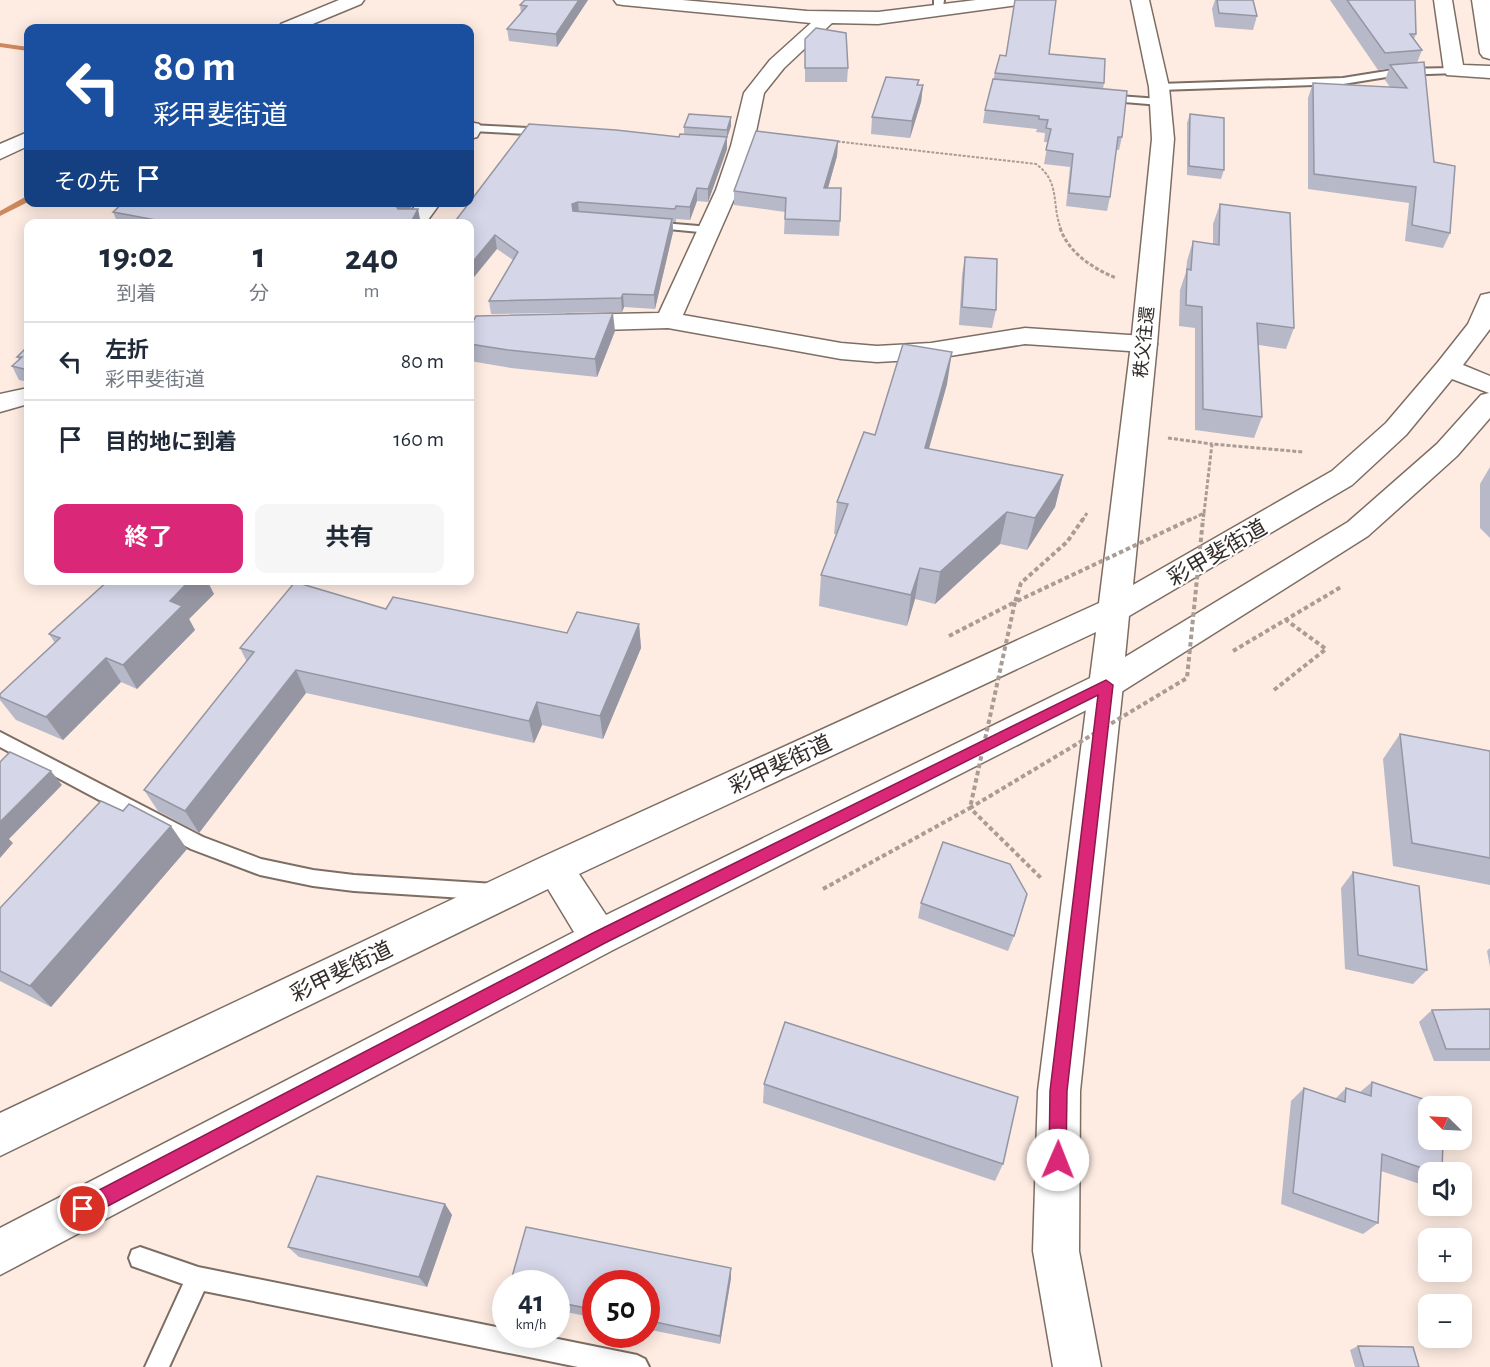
<!DOCTYPE html>
<html lang="ja">
<head>
<meta charset="utf-8">
<style>
  body { margin:0; font-family:"Alegreya Sans","Noto Sans JP",sans-serif; background:#f6f6f7; color:#1f2937; height:100vh; display:flex; flex-direction:column; font-size:22px; white-space:nowrap }
  * { box-sizing:border-box; margin:0 }
  p { font-size:20px; color:#747a83 }
  .icon { flex:none; width:33px; height:33px; fill:none; stroke:currentColor; stroke-width:2; stroke-linecap:round; stroke-linejoin:round }
  .map { position:relative; flex:1; overflow:hidden }
  .side { position:absolute; left:24px; top:219px; width:450px; height:366px; display:flex; flex-direction:column; background:#fff; border-radius:12px; box-shadow:0 3px 15px #0003 }
  .side>* { flex:none }
  .top-card { position:absolute; left:24px; top:24px; width:450px; height:183px; border-radius:12px; box-shadow:0 3px 15px #0003; background:#1a4fa0; color:#fff; overflow:hidden }
  .needle { width:39px; rotate:294deg }
  .fabs { position:absolute; left:1418px; top:1096px; display:grid; gap:12px }
  .fabs a { display:grid; place-items:center; width:54px; height:54px; border-radius:12px; background:#fff; box-shadow:0 3px 15px #0003; font-size:30px }
  .speed { position:absolute; left:492px; top:1270px; display:flex; gap:12px; font-size:30px; font-weight:700; text-align:center }
  .speed>* { display:grid; place-content:center; width:78px; height:78px; border-radius:50%; background:#fff; box-shadow:0 3px 15px #0003; line-height:1 }
  .speed small { font-size:15px; font-weight:400 }
  .speed .limit { border:9px solid #d22; background:#fff; color:#111 }
  .pin { position:absolute; display:grid; place-items:center; width:51px; height:51px; color:#fff; margin:-26px; border:3px solid #fff; border-radius:50%; box-shadow:0 2px 6px #0007 }
  .me { position:absolute; width:66px; margin:-33px; rotate:1deg; stroke-linejoin:round; filter:drop-shadow(0 0 4px #0008) }
  .turn { display:flex; align-items:center; gap:21px; height:126px; padding:0 30px; font-size:27px }
  .turn .icon { width:78px; height:78px; stroke-width:2.5 }
  .turn b { display:block; font-size:42px; line-height:51px }
  .then { display:flex; align-items:center; height:57px; padding:0 30px; background:#0003; gap:12px; font-size:22px }
  .eta { display:flex; justify-content:space-evenly; align-items:center; height:102px; text-align:center }
  .eta b { font-size:36px; font-weight:700; line-height:42px }
  .action { display:flex; gap:12px; margin-top:auto; padding:12px 30px }
  .action a { flex:1; height:69px; border-radius:12px; background:#db2777; color:#fff; font-size:24px; font-weight:700; line-height:69px; text-align:center }
  .action a+a { background:#f6f6f7; color:#1f2937 }
  ul { padding:0; list-style:none }
  li { display:flex; align-items:center; gap:18px; height:78px; padding:0 30px; border-top:2px solid #e0e1e3 }
  li div { flex:1 }
  li b { display:block; font-size:22px }
  li em { font-style:normal }
  .map>svg:first-child { display:block }
</style>
</head>
<body>
<div class="map">
<svg width="1490" height="1367" viewBox="0 0 1490 1367">
  <rect width="100%" height="100%" fill="#feece2"/>
  <g fill="none" stroke-linecap="round" stroke-linejoin="round">
    <g fill="#cd895d" fill-rule="evenodd">
      <polygon points="0,43 28,47 28,51 0,47"/>
      <polygon points="25,197 28,197 28,202 0,216 0,211"/>
    </g>
    <g stroke="#7d6e64" stroke-width="4">
      <g id="service">
        <polygon points="934,0 944,0 942,14 934,12"/>
        <polygon points="1454,68 1459,71 1457,73 1399,75 1343,84 1159,90 1154,87 1159,84 1343,78 1399,69"/>
        <polygon points="1104,95 1160,99 1165,102 1160,105 1100,100 1099,98"/>
        <polygon points="470,125 547,129 552,132 547,135 472,131 470,131"/>
        <polygon points="651,222 710,227 716,230 710,233 647,227 645,225"/>
        <polygon points="0,732 203,837 261,859 313,870 354,875 495,884 502,886 504,892 502,898 495,900 354,891 313,886 260,875 191,849 0,747"/>
        <polygon points="140,1247 198,1267 506,1329 506,1335 538,1335 637,1355 645,1359 649,1367 578,1367 204,1291 169,1367 145,1367 183,1284 132,1266 129,1258 132,1250"/>
      </g>
    </g>
    <g stroke="#7d6e64" stroke-width="3">
      <g id="minor">
        <polygon points="614,0 682,0 807,11 878,12 976,0 1027,0 1024,4 1018,5 878,24 832,23 784,68 764,93 753,146 738,190 683,315 841,343 877,346 931,343 1025,328 1144,336 1153,339 1157,344 1153,349 1144,352 1025,344 931,359 877,362 841,359 668,328 568,331 559,328 555,323 559,318 568,315 659,313 716,190 731,146 744,93 770,60 811,23 623,5 617,4"/>
        <polygon points="1434,0 1452,0 1463,65 1490,66 1490,78 1447,75 1444,71"/>
        <polygon points="470,122 479,124 482,128 477,137 470,139"/>
        <polygon points="418,202 441,202 425,224 402,224"/>
        <polygon points="28,388 28,404 0,412 0,394"/>
      </g>
    </g>
    <g stroke="#7d6e64" stroke-width="3">
      <g id="tertiary">
        <polygon points="339,0 364,0 361,4 303,28 279,28 281,24"/>
        <polygon points="28,132 28,146 0,159 0,144"/>
      </g>
    </g>
    <g stroke="#7d6e64" stroke-width="3">
      <polygon id="secondary" points="1106,672 1118,676 1123,685 1080,1091 1079,1251 1101,1367 1053,1367 1033,1251 1038,1091 1089,685 1094,676"/>
    </g>
    <g stroke="#7d6e64" stroke-width="3">
      <g id="trunk">
        <path d="M 1131,0 L 1149,0 L 1169,87 L 1174,139 L 1157,344 L 1133,585 L 1332,471 L 1386,423 L 1438,362 L 1468,324 L 1481,295 L 1490,293 L 1490,329 L 1463,365 L 1490,376 L 1490,418 L 1457,456 L 1368,536 L 1118,694 L 613,950 L 0,1275 L 0,1228 L 574,932 L 548,889 L 0,1156 L 0,1113 L 542,857 L 1099,603 L 1131,344 L 1152,139 L 1149,87 ZM 1452,379 L 1489,393 L 1481,395 L 1437,444 L 1348,522 L 1125,657 L 1129,616 L 1352,485 L 1406,435 ZM 1096,632 L 1090,678 L 606,915 L 579,874 Z"/>
        <polygon points="1472,0 1490,0 1490,59 1483,57 1480,53"/>
      </g>
    </g>
    <path stroke="#a99c94" stroke-width="2" stroke-dasharray="3 1.5" stroke-linecap="butt" d="M 833,141 L 1036,164 C 1061,182 1051,204 1061,229"/>
    <g stroke="#a99c94" stroke-width="3" stroke-dasharray="4 2" stroke-linecap="butt">
      <path d="M 1060,228 C 1069,253 1092,268 1116,278"/>
      <polyline points="1168,438 1212,444"/>
      <polyline points="1204,513 1212,444 1303,452"/>
      <polyline points="1082,521 1087,513"/>
    </g>
    <g stroke="#a99c94" stroke-width="4" stroke-dasharray="4.5 3" stroke-linecap="butt">
      <polyline points="949,636 1015,602 1021,583 1067,542 1083,519"/>
      <polyline points="1233,651 1341,587"/>
      <polyline points="1274,690 1326,649 1286,620"/>
      <polyline points="823,889 970,808 1042,879"/>
    </g>
    <use href="#service" fill="#fff" fill-rule="evenodd"/>
    <use href="#minor" fill="#fff" fill-rule="evenodd"/>
    <use href="#tertiary" fill="#fff" fill-rule="evenodd"/>
    <use href="#secondary" fill="#fff" fill-rule="evenodd"/>
    <use href="#trunk" fill="#fff" fill-rule="evenodd"/>
    <polyline stroke="#a99c94" stroke-width="3" stroke-dasharray="4 2" stroke-linecap="butt" points="1188,521 1204,513 1203,521"/>
    <polyline stroke="#a99c94" stroke-width="4" stroke-dasharray="4.5 3" stroke-linecap="butt" points="1191,519 1015,602 970,808 1187,678 1203,519"/>
  </g>
  <g fill="#b7b8c8">
    <polygon points="588,0 557,47 509,41 507,29 521,13 520,5"/>
    <polygon points="1215,0 1253,0 1257,16 1253,30 1215,27 1212,9"/>
    <polygon points="1330,0 1415,0 1416,34 1414,39 1422,50 1417,63 1434,162 1450,233 1443,248 1405,241 1409,203 1308,189 1308,98 1313,83 1390,87 1385,80 1389,69 1378,70"/>
    <polygon points="805,39 848,68 847,82 805,82"/>
    <polygon points="1049,54 1104,83 1103,89 1122,137 1119,150 1116,150 1110,197 1107,211 1066,206 1070,167 1044,164 1048,142 1044,142 1045,133 1036,132 1037,129 983,123 985,110 995,73 1006,56"/>
    <polygon points="918,85 923,85 921,102 910,138 871,134 872,117"/>
    <polygon points="1190,114 1224,170 1221,179 1187,175 1187,123"/>
    <polygon points="731,126 727,138 727,149 708,202 697,201 690,220 676,219 676,222 673,222 673,232 655,309 624,307 622,312 491,314 489,301 513,260 497,249 470,224 679,137 684,134 684,127"/>
    <polygon points="838,141 837,156 828,188 840,221 839,236 784,234 785,212 734,205 734,191"/>
    <polygon points="1220,204 1294,328 1286,349 1259,345 1262,417 1254,438 1195,430 1195,328 1179,326 1180,290 1186,272 1187,261 1193,241 1213,244 1213,224"/>
    <polygon points="410,209 421,224 118,224 113,212"/>
    <polygon points="965,257 996,310 992,328 959,325 962,275"/>
    <polygon points="470,327 615,331 597,377 511,368 470,361"/>
    <polygon points="28,346 28,382 19,380 12,366 19,360 17,357"/>
    <polygon points="947,384 929,449 1063,475 1055,507 1027,550 1000,544 935,604 915,599 907,626 819,606 821,575 837,534 834,534 837,502 875,435"/>
    <polygon points="1490,467 1490,538 1480,528 1480,484"/>
    <polygon points="214,594 189,619 195,630 137,689 121,682 63,740 16,720 0,700 0,694 55,643 49,634"/>
    <polygon points="386,609 567,633 639,624 641,648 603,739 542,725 534,743 306,693 199,833 158,811 144,790 247,662 240,648"/>
    <polygon points="1400,734 1490,858 1490,885 1393,866 1383,759"/>
    <polygon points="187,849 51,1007 0,981 0,908"/>
    <polygon points="1353,872 1427,970 1413,984 1345,969 1341,888"/>
    <polygon points="921,903 1014,936 1008,951 918,918"/>
    <polygon points="1490,948 1490,967 1487,951"/>
    <polygon points="1490,1009 1490,1061 1434,1061 1419,1022 1432,1010"/>
    <polygon points="1372,1082 1442,1173 1428,1173 1428,1185 1426,1186 1381,1171 1378,1223 1363,1234 1281,1204 1291,1101 1304,1088 1335,1099 1346,1088 1360,1092"/>
    <polygon points="764,1084 1003,1164 995,1181 763,1103"/>
    <polygon points="445,1204 452,1215 427,1287 299,1257 288,1247"/>
    <polygon points="731,1278 720,1344 646,1329 646,1284 596,1284 596,1318 556,1310 556,1284"/>
    <polygon points="1358,1346 1419,1367 1355,1367 1350,1350"/>
  </g>
  <g fill="#9596a2">
    <polygon points="579,0 588,0 557,47 556,34"/>
    <polygon points="923,85 921,102 910,138 912,121"/>
    <polygon points="731,117 731,126 727,138 727,149 708,202 708,189 727,137 727,130"/>
    <polygon points="838,141 837,156 824,202 824,188"/>
    <polygon points="697,188 697,201 690,220 690,207"/>
    <polygon points="399,202 415,202 400,223 396,206"/>
    <polygon points="578,202 579,215 573,217 572,204"/>
    <polygon points="418,209 421,224 410,224"/>
    <polygon points="672,219 673,232 655,309 654,295"/>
    <polygon points="495,235 497,249 470,282 470,265"/>
    <polygon points="623,294 624,307 622,312 621,298"/>
    <polygon points="613,313 615,331 597,377 595,359"/>
    <polygon points="952,352 947,384 920,480 925,448"/>
    <polygon points="1063,475 1055,507 1027,550 1035,518"/>
    <polygon points="1007,512 1000,544 935,604 940,572"/>
    <polygon points="920,568 915,599 907,626 911,595"/>
    <polygon points="190,580 207,580 214,594 189,619 195,630 137,689 123,665 170,601"/>
    <polygon points="639,624 641,648 603,739 600,716"/>
    <polygon points="106,658 121,682 63,740 46,717"/>
    <polygon points="296,670 306,693 199,833 185,811"/>
    <polygon points="537,702 542,725 534,743 529,721"/>
    <polygon points="51,771 62,785 9,839 13,843 0,858 0,822"/>
    <polygon points="171,826 187,849 51,1007 30,986"/>
    <polygon points="445,1204 452,1215 427,1287 419,1277"/>
    <polygon points="731,1268 731,1278 720,1344 720,1336"/>
  </g>
  <g fill="#d5d6e8" stroke="#9596a2" stroke-width="1.5">
    <polygon points="525,0 579,0 556,34 507,29 527,6 520,5"/>
    <polygon points="1015,0 1056,0 1049,54 1105,59 1104,83 995,73 1000,55 1006,56"/>
    <polygon points="1217,0 1253,0 1257,16 1219,13"/>
    <polygon points="1347,0 1415,0 1416,34 1410,34 1422,50 1385,53"/>
    <polygon points="816,28 846,33 848,68 805,68 805,39"/>
    <polygon points="1424,62 1434,162 1455,166 1450,233 1412,225 1416,187 1314,174 1313,83 1407,88 1390,65"/>
    <polygon points="886,77 919,80 917,85 923,85 912,121 872,117"/>
    <polygon points="993,79 1127,91 1122,137 1118,137 1110,197 1069,193 1073,154 1046,150 1051,129 1046,128 1048,120 1039,119 1039,116 985,110"/>
    <polygon points="689,114 731,117 727,130 684,127"/>
    <polygon points="1190,114 1224,118 1224,170 1189,166"/>
    <polygon points="529,124 616,130 679,137 680,134 727,137 708,189 697,188 690,207 676,206 675,209 578,202 572,204 573,211 672,219 654,295 623,294 621,298 489,301 518,252 495,235 470,265 470,224 453,224"/>
    <polygon points="756,131 838,141 824,188 841,188 840,221 785,219 786,198 734,191"/>
    <polygon points="124,202 399,202 396,206 398,209 418,209 410,224 177,224 113,212"/>
    <polygon points="1220,204 1290,213 1294,328 1257,323 1262,417 1203,409 1202,307 1186,305 1187,269 1191,270 1193,241 1219,245"/>
    <polygon points="965,257 997,259 996,310 962,307"/>
    <polygon points="613,313 595,359 508,350 470,344 470,327 476,316"/>
    <polygon points="903,344 952,352 925,448 1063,475 1035,518 1007,512 940,572 920,568 911,595 821,575 848,504 837,502 864,432 875,435"/>
    <polygon points="28,346 28,370 12,366 22,357 17,357"/>
    <polygon points="109,580 190,580 170,601 182,606 123,665 106,658 46,717 0,697 0,694 60,638 49,634"/>
    <polygon points="295,582 386,609 393,597 567,633 577,612 639,624 600,716 537,702 529,721 296,670 185,811 144,790 254,652 240,648"/>
    <polygon points="1400,734 1490,751 1490,858 1412,843"/>
    <polygon points="10,752 51,771 0,822 0,762"/>
    <polygon points="101,801 123,811 129,804 171,826 30,986 0,971 0,908"/>
    <polygon points="943,842 1010,864 1027,894 1014,936 921,903"/>
    <polygon points="1353,872 1419,886 1427,970 1358,955"/>
    <polygon points="1490,1009 1490,1049 1446,1049 1432,1010"/>
    <polygon points="785,1022 1018,1097 1003,1164 764,1084"/>
    <polygon points="1372,1082 1444,1106 1444,1107 1428,1107 1428,1140 1443,1140 1442,1173 1436,1173 1382,1154 1378,1223 1293,1193 1304,1088 1345,1102 1346,1088 1371,1096"/>
    <polygon points="317,1176 445,1204 419,1277 288,1247"/>
    <polygon points="526,1227 731,1268 720,1336 646,1320 646,1284 596,1284 596,1310 556,1302 556,1284 510,1284"/>
    <polygon points="1358,1346 1413,1347 1419,1367 1364,1367"/>
  </g>
  <polygon fill="#db2777" stroke="#8e194d" stroke-width="1.5" points="1106,680 1113,685 1067,1091 1066,1160 1064,1166 1058,1169 1051,1166 1049,1160 1050,1091 1098,695 605,943 89,1216 83,1218 76,1216 73,1209 76,1202 593,933"/>
  <g text-anchor="middle" stroke-width="4.5" stroke-linejoin="round" paint-order="stroke">
    <g font-size="18" fill="#342d29" stroke="#fff">
      <text transform="translate(1144 342) rotate(-84)" y="6">秩父往還</text>
    </g>
    <g font-size="22" fill="#342d29" stroke="#fff">
      <text transform="translate(1217 552) rotate(-30)" y="8">彩甲斐街道</text>
      <text transform="translate(780 764) rotate(-25)" y="8">彩甲斐街道</text>
      <text transform="translate(341 971) rotate(-26)" y="8">彩甲斐街道</text>
    </g>
  </g>
</svg>
<div class="fabs">
<a><svg class="needle" viewBox="-14 -14 28 28"><path d="M0-13l5 13h-10z" fill="#e53935"/><path d="M0 13l5-13h-10z" fill="#747a83"/></svg></a>
<a><svg class="icon" aria-label="sound" viewBox="0 0 24 24"><path d="M4 9h4l5-4v14l-5-4H4zM17 9q2 3 0 6"/></svg></a>
<a>+</a>
<a>−</a>
</div>
<div class="speed"><div>41<small>km/h</small></div><div class="limit">50</div></div>
<div class="pin" style="left:83px;top:1209px;background:#d93025"><svg class="icon" aria-label="arrive" viewBox="0 0 24 24"><path d="M6 21V4h12l-3 4 3 4H6"/></svg></div>
<svg class="me" style="left:1058px;top:1160px" viewBox="-20 -20 40 40"><circle r="19" fill="#fff"/><path d="M0-13L10 11 0 6-10 11z" fill="#db2777"/></svg>
<div class="top-card">
<div class="turn"><svg class="icon" aria-label="left" viewBox="0 0 24 24"><path d="M17 20v-9H6M10 6l-5 5 5 5"/></svg><div><b>80 m</b>彩甲斐街道</div></div>
<div class="then">その先<svg class="icon" aria-label="arrive" viewBox="0 0 24 24"><path d="M6 21V4h12l-3 4 3 4H6"/></svg></div>
</div>
<section class="side">
<div class="eta">
<div><b>19:02</b><p>到着</p></div>
<div><b>1</b><p>分</p></div>
<div><b>240</b><p>m</p></div>
</div>
<ul>
<li><svg class="icon" aria-label="left" viewBox="0 0 24 24"><path d="M17 20v-9H6M10 6l-5 5 5 5"/></svg><div><b>左折</b><p>彩甲斐街道</p></div><em>80 m</em></li>
<li><svg class="icon" aria-label="arrive" viewBox="0 0 24 24"><path d="M6 21V4h12l-3 4 3 4H6"/></svg><div><b>目的地に到着</b></div><em>160 m</em></li>
</ul>
<div class="action"><a>終了</a><a>共有</a></div>
</section>
</div>
</body>
</html>
